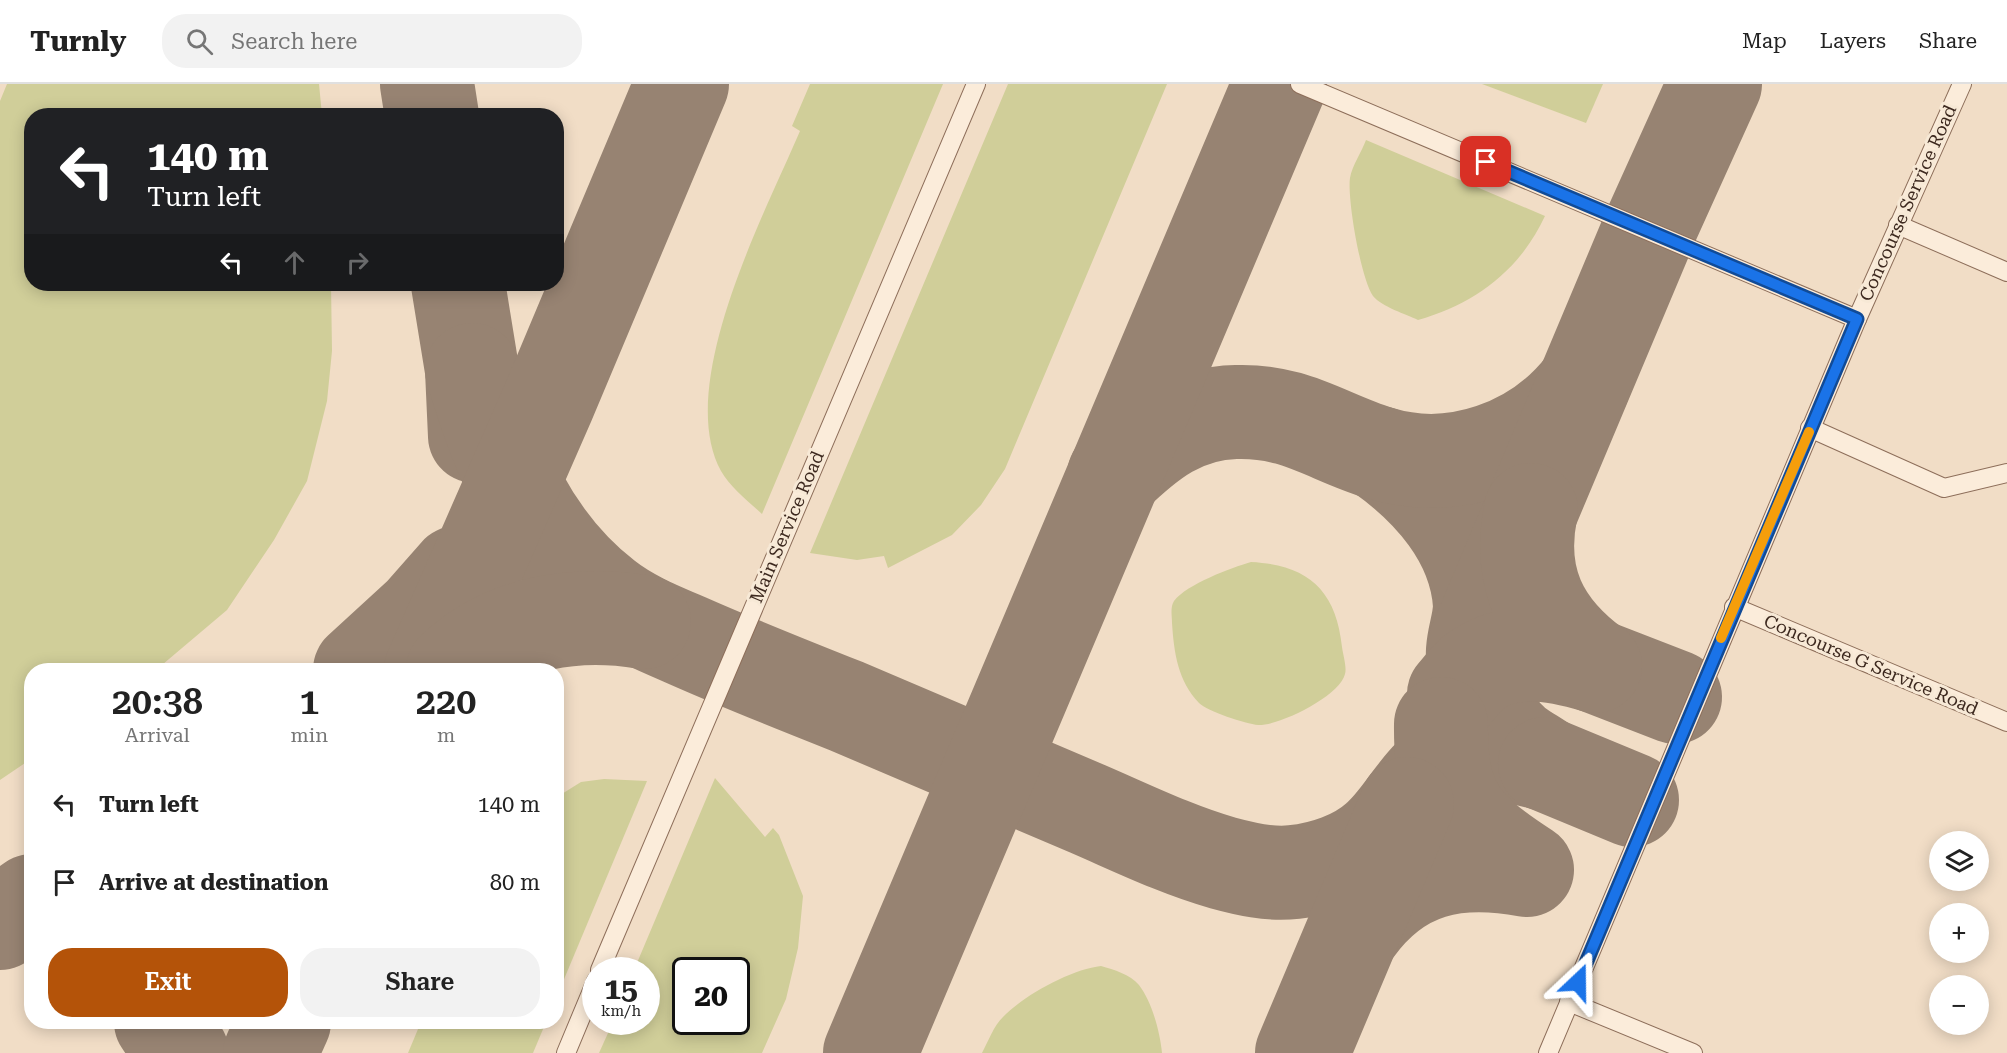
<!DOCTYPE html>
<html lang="en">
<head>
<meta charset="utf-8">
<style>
  body { margin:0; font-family:"Roboto Serif",serif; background:#f2f2f2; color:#222; height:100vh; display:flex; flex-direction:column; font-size:22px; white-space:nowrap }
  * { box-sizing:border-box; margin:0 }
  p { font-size:20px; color:#767676 }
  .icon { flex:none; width:33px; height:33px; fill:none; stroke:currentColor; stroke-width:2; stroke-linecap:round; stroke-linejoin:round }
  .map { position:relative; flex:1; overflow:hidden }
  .side { position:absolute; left:24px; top:579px; width:540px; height:366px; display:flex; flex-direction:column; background:#fff; border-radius:24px; box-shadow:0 3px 15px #0003 }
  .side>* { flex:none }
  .guide { position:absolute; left:24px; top:24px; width:540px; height:183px; border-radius:24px; box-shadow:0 3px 15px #0003; background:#202124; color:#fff; overflow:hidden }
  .tools { position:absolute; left:1929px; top:747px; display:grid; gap:12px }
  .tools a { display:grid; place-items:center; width:60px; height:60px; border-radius:50%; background:#fff; box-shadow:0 3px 15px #0003; font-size:30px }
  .speed { position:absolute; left:582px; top:873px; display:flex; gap:12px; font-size:30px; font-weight:700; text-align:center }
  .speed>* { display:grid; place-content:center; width:78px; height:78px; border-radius:50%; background:#fff; box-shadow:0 3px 15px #0003; line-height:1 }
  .speed small { font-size:15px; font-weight:400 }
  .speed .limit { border:3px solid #111; border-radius:9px; background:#fff; color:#111 }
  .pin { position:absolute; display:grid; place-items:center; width:51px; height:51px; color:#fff; margin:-26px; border-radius:12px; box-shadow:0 3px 9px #0006 }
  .me { position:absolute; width:66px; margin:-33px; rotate:23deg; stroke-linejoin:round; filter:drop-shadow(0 0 4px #0008) }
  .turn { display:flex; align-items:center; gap:21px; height:126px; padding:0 24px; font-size:27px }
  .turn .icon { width:78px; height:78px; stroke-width:2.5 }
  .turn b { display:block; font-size:42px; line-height:51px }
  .lanes { display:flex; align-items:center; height:57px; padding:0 24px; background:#0003; justify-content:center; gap:30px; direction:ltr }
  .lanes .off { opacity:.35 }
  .eta { display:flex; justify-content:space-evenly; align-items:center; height:102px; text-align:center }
  .eta b { font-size:36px; font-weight:600; line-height:42px }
  .action { display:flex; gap:12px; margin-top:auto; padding:12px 24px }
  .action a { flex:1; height:69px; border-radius:24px; background:#b45309; color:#fff; font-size:24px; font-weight:600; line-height:69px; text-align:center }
  .action a+a { background:#f2f2f2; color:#222 }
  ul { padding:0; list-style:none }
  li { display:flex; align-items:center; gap:18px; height:78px; padding:0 24px }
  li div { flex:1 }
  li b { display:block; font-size:22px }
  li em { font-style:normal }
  header { display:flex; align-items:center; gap:36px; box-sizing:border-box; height:84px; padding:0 30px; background:#fff; border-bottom:2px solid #e0e0e0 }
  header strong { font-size:28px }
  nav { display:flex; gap:33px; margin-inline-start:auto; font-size:21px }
  .search { width:420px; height:54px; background:#f2f2f2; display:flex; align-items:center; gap:15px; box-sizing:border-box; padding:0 21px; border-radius:24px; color:#767676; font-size:22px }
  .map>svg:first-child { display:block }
</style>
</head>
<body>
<header>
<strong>Turnly</strong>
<div class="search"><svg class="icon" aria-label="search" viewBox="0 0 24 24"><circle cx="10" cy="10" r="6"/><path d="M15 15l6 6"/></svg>Search here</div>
<nav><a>Map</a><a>Layers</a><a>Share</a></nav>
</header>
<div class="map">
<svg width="2007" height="969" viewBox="0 0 2007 969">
  <rect width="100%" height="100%" fill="#f1ddc6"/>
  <g fill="#d0ce99" fill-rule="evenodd">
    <polygon points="7,0 319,0 322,31 32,32 32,200 331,200 332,267 327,317 307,397 274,456 227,526 156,586 32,586 31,675 0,696 0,17"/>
    <path d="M 810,0 L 943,0 L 762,430 C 748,417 730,403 721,387 C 674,301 765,129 800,47 L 792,42 Z"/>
    <polygon points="1008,0 1167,0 1005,385 981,421 952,451 888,484 884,472 857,476 810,469"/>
    <polygon points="1482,0 1603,0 1586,39"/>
    <path d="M 1366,56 L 1545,132 C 1520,186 1475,220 1418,236 C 1406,230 1382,223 1373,212 C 1361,195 1347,115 1350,94 C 1352,82 1362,67 1366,56 Z"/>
    <path d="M 1251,478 C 1307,481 1336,505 1342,563 C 1343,571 1347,583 1345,590 C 1340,612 1279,642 1258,641 C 1246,640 1207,627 1199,619 C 1178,597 1174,569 1172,539 C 1172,532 1170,523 1174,517 C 1187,500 1231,484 1251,478 Z"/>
    <path d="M 715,694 L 765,753 L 773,744 L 779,751 L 803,812 L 798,864 L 786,915 L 762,969 L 599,969 L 613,938 L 646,938 L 646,886 L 634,886 ZM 736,886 L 736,938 L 686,938 L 686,886 Z"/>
    <polygon points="604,695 647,697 557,912 557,713 581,698"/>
    <path d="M 1101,882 C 1114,886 1130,890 1139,901 C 1152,918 1160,948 1162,969 L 982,969 C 988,958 994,941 1003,933 C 1024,911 1072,885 1101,882 Z"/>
    <polygon points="421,938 546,938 533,969 408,969"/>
  </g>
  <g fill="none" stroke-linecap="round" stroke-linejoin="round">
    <g stroke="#978372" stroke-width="94">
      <polyline points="427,0 432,32"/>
      <polyline points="458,200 472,286 475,352"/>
      <path d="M 472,286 C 498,374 531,456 606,514 C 630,533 660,545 688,557 C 740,580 793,601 846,622 C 927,656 1007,691 1088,725 C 1132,744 1177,766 1223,779 C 1245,785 1270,791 1294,788 C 1323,785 1356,774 1378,754 C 1408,728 1421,685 1461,673 C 1489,664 1518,673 1545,680 C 1535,673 1524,667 1515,660 C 1490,639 1471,597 1473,566 C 1474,551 1480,537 1480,521 C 1476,456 1429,404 1379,369"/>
      <path d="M 1114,391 C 1149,357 1184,329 1236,328 C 1295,326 1327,353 1379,369 C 1454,392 1536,362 1583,302"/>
      <polyline points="1475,560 1649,146 1715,0"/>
      <polyline points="1595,582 1675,613"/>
      <polyline points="360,586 420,531 457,489"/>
      <polyline points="431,586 548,319 682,0"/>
      <path d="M 453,586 C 504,537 577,527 644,538"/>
      <path d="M 1454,610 C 1460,603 1466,595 1473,589 C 1507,561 1558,571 1595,582 C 1541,542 1517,494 1531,426"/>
      <polyline points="1545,680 1632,716"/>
      <polyline points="0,839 32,817"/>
      <path d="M 1356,845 C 1400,784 1457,773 1527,786 C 1462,744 1440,719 1441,640"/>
      <polyline points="161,938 182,969"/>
      <polyline points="270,969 284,938"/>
      <polyline points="870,969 1280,0"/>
      <polyline points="1302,969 1407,720"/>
    </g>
    <g stroke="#8d6e5a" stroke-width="20">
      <g id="service">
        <polyline points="1300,0 1857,235"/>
        <polyline points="1898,141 2007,188"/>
        <polyline points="1810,344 1944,404 2007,389"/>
        <polyline points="1734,523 2007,638"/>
        <polyline points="600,886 976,0"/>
        <polyline points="1569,918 1693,969"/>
        <polyline points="566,969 596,897"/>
        <polyline points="1548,969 1857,235 1962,0"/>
      </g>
    </g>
    <use href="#service" stroke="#fbecda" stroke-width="18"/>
  </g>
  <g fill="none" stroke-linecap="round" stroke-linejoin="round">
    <g stroke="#114b97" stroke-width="15">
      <polyline id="route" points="1486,78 1857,235 1578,898"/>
    </g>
    <use href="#route" stroke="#1a73e8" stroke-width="10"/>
    <polyline stroke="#f59e0b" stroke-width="10" points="1721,554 1809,348"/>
  </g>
  <g text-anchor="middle" stroke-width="6" stroke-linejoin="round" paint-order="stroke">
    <g font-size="18" fill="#3d291f" stroke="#f7e9d6">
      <text transform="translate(1908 119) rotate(-66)" y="6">Concourse Service Road</text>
      <text transform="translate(787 443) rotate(-67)" y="6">Main Service Road</text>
      <text transform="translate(1871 581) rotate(23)" y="6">Concourse G Service Road</text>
    </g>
  </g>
</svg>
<div class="tools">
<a><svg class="icon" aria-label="layers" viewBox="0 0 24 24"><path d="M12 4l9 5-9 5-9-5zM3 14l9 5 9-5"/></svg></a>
<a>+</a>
<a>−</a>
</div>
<div class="speed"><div>15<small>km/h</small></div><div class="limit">20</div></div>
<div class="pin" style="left:1486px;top:78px;background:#d93025"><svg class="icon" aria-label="arrive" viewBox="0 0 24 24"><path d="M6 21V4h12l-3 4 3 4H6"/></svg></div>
<svg class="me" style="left:1578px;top:898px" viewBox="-20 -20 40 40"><path d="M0-17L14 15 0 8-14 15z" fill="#1a73e8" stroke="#fff" stroke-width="4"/></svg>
<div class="guide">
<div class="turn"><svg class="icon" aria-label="left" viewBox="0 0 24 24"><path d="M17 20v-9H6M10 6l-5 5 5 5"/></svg><div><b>140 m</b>Turn left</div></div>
<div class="lanes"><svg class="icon" aria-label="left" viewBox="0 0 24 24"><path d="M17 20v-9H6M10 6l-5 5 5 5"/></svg><svg class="icon off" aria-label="ahead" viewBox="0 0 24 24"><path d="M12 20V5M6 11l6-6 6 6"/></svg><svg class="icon off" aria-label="right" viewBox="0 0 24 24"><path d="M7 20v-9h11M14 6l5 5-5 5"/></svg></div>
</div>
<section class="side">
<div class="eta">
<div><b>20:38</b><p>Arrival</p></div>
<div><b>1</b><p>min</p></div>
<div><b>220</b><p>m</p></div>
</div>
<ul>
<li><svg class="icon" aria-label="left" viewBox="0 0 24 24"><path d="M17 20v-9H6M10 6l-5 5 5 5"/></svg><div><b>Turn left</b></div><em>140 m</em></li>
<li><svg class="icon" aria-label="arrive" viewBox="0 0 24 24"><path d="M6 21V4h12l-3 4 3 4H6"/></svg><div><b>Arrive at destination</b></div><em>80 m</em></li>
</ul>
<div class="action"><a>Exit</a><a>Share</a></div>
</section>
</div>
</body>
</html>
